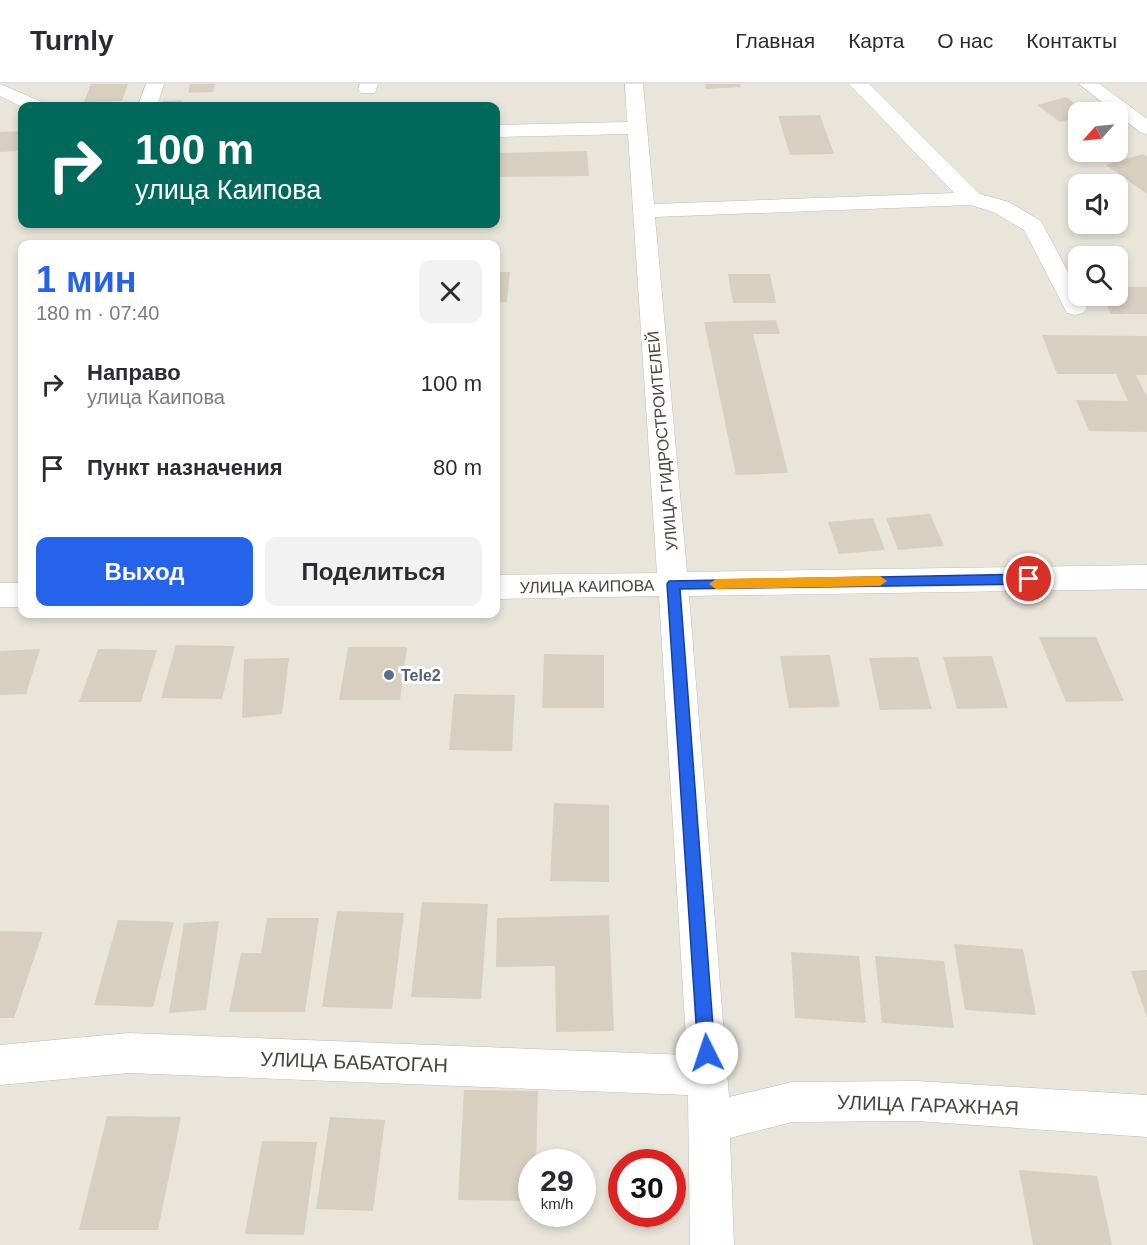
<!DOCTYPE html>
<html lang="ru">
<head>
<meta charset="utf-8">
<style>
  body { margin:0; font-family:Arial,sans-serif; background:#f2f2f3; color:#2b2b33; height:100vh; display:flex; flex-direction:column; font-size:22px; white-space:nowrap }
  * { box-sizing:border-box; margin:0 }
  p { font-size:20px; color:#7c7c81 }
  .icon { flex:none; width:33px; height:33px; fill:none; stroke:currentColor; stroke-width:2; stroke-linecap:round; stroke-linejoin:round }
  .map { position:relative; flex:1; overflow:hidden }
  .panel { position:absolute; left:18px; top:156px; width:482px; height:378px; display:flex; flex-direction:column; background:#fff; border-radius:12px; box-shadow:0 3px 9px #0003 }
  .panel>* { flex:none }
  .top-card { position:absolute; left:18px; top:18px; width:482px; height:126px; border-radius:12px; box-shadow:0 3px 9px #0003; background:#00695c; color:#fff; overflow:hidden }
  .needle { width:39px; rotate:243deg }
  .controls { position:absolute; left:1068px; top:18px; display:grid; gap:12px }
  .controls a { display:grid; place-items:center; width:60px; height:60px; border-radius:12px; background:#fff; box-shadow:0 3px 9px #0003; font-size:30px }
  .speed { position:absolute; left:518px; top:1065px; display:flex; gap:12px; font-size:30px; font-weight:700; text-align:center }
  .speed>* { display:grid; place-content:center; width:78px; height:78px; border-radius:50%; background:#fff; box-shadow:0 3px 9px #0003; line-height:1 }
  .speed small { font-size:15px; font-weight:400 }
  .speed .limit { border:9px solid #d22; background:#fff; color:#111 }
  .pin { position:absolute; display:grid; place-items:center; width:51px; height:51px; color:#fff; margin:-26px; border:3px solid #fff; border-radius:50%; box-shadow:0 2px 6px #0007 }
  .me { position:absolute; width:66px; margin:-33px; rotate:356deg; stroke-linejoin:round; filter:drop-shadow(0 0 4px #0008) }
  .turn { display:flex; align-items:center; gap:21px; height:126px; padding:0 18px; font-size:27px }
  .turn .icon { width:78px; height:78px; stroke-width:2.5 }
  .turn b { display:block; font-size:42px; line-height:51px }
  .round { display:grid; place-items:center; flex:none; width:63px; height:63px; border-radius:12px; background:#f2f2f3 }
  .overview { display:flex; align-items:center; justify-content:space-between; height:102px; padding:0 18px }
  h1 { font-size:36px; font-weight:800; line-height:45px; color:#2563eb }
  .button { display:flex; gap:12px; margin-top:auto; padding:12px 18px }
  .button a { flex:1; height:69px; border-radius:12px; background:#2563eb; color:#fff; font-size:24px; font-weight:800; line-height:69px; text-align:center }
  .button a+a { background:#f2f2f3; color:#2b2b33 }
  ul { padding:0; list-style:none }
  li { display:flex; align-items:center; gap:18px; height:84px; padding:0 18px }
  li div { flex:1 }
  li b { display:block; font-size:22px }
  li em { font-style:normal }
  header { display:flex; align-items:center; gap:36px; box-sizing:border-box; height:84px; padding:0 30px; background:#fff; border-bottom:2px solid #e1e1e2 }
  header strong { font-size:28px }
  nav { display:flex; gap:33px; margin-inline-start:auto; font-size:21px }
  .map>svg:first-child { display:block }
</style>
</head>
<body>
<header>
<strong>Turnly</strong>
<nav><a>Главная</a><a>Карта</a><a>О нас</a><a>Контакты</a></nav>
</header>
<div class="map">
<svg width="1147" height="1161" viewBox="0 0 1147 1161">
  <rect width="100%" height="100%" fill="#f6f3ec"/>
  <path fill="#eae5da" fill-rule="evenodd" d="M 0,0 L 1147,0 L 1147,1161 L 0,1161 ZM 22,22 L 495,22 L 495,140 L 22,140 ZM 1078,28 L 1118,28 L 1118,68 L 1078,68 ZM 1078,100 L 1118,100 L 1118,140 L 1078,140 ZM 22,160 L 495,160 L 495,530 L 22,530 ZM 1078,172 L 1118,172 L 1118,212 L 1078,212 ZM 531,1078 L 582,1078 L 582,1130 L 531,1130 ZM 621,1078 L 672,1078 L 672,1130 L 621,1130 Z"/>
  <g fill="#d8cfc1">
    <polygon points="91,0 128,0 122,17 84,18"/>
    <polygon points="190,0 215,0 213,8 188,9"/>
    <polygon points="705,0 740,0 741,3 706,5"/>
    <polygon points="1066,13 1087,28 1078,28 1078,33 1060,38 1037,21"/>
    <polygon points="182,16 181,22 162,22 163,17"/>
    <polygon points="820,31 834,70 790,71 778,32"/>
    <polygon points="22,47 22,67 0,68 0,48"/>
    <polygon points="587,67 589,92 495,93 495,69"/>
    <polygon points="1143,70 1147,73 1147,110 1106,81"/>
    <polygon points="495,188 510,188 507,218 495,218"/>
    <polygon points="728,190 770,190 776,219 733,219"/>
    <polygon points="1118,203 1147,203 1147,230 1111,230 1102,212 1118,212"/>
    <polygon points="776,236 780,250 753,250 788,389 736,391 704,238"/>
    <polygon points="1042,251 1147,252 1147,291 1136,291 1147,313 1147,348 1089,347 1076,316 1128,317 1116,290 1057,290"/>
    <polygon points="930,430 944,462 898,466 886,434"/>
    <polygon points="873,434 885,466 839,470 828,438"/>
    <polygon points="1039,553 1096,553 1124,617 1066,618"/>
    <polygon points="176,561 235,562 222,615 161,614"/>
    <polygon points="348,563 407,563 400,616 339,616"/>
    <polygon points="40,565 26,610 0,611 0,567"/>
    <polygon points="98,565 157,566 141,618 79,618"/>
    <polygon points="544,570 604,571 604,624 542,624"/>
    <polygon points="830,571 840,623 789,624 780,572"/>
    <polygon points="992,572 1008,624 957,625 943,573"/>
    <polygon points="918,573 932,625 880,626 869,574"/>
    <polygon points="289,574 282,630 242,634 244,575"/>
    <polygon points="454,610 515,611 512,667 449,666"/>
    <polygon points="554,719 609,721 609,798 550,797"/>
    <polygon points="422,818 488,820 481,915 411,913"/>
    <polygon points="337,827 404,829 392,925 322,923"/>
    <polygon points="609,831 614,947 556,948 555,882 496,883 497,834"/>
    <polygon points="267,834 319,834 305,928 229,928 241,869 261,869"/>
    <polygon points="118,836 174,838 153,923 94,921"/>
    <polygon points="219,837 206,926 169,929 184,839"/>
    <polygon points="0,847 43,848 14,934 0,934"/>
    <polygon points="954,860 1023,865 1036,931 965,926"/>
    <polygon points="791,868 859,872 866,939 795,934"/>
    <polygon points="875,872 944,877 954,944 882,939"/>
    <polygon points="1147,886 1147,934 1131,887"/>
    <polygon points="464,1006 538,1007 536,1078 531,1078 531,1117 458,1116"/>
    <polygon points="107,1032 181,1033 158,1146 79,1146"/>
    <polygon points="330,1033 385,1036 373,1127 316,1125"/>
    <polygon points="262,1057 317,1058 304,1151 245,1150"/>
    <polygon points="1019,1086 1097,1092 1112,1161 1033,1161"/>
  </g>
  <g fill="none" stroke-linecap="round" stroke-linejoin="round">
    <g stroke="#c2bbae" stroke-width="1">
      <g id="minor">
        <polygon points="0,0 42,18 45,22 22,23 0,12"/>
        <polygon points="146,0 164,0 157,22 138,22"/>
        <polygon points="360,0 378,0 375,9 361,9 358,5"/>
        <polygon points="625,0 643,0 654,120 954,109 849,0 869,0 980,110 1009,118 1041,137 1087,224 1083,229 1075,231 1067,229 1024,146 993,128 971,121 655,133 687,488 1147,481 1147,505 689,512 729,1013 792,998 917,997 1147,1011 1147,1053 917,1037 792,1038 730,1054 734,1161 690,1161 688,1011 129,989 0,1001 0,961 129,949 687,971 659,512 495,515 495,491 657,489 628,50 495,53 495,41 627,38"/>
        <polygon points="1079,0 1100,0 1147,35 1147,50 1140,48"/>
        <rect x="0" y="499" width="22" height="24"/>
      </g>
    </g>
    <use href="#minor" fill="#fff" fill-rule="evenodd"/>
  </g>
  <polygon fill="#2563eb" stroke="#184099" stroke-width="1.5" points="1029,490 1035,495 1029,500 680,505 715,969 713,975 707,977 701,975 698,969 667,500 669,497"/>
  <polygon fill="#f59e0b" points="880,492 887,497 880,502 716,505 709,500 716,495"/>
  <circle fill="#5c6f8a" stroke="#fff" stroke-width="2" cx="389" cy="591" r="6"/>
  <g text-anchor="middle" stroke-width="6" stroke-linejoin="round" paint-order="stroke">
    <g font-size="16" fill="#4b4439" stroke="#fff">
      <text transform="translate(662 357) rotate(-95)" y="6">УЛИЦА ГИДРОСТРОИТЕЛЕЙ</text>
      <text transform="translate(587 502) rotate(-1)" y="6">УЛИЦА КАИПОВА</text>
    </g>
    <g font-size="16" font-weight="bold" fill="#4e5e75" stroke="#fff" text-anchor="start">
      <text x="401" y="597">Tele2</text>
    </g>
    <g font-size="20" fill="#4b4439" stroke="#fff">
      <text transform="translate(354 978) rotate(2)" y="7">УЛИЦА БАБАТОГАН</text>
      <text transform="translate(928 1021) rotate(2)" y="7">УЛИЦА ГАРАЖНАЯ</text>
    </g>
  </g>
</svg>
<div class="controls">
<a><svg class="needle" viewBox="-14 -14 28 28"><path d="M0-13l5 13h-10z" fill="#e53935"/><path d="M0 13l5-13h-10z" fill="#7c7c81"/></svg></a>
<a><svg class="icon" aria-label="sound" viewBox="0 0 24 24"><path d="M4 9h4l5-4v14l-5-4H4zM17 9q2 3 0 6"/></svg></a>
<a><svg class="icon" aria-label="search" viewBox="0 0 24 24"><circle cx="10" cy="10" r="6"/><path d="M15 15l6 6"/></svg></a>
</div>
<div class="speed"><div>29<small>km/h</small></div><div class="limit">30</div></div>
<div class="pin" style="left:1029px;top:495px;background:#d93025"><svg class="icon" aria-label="arrive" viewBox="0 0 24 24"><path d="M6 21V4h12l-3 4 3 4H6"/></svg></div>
<svg class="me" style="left:707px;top:969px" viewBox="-20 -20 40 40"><circle r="19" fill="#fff"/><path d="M0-13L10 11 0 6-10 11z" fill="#2563eb"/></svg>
<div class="top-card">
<div class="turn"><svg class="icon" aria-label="right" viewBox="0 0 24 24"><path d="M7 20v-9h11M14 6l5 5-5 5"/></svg><div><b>100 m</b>улица Каипова</div></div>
</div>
<section class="panel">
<div class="overview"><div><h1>1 мин</h1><p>180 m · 07:40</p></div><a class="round"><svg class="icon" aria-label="close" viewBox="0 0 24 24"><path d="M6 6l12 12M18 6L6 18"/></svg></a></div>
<ul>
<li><svg class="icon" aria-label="right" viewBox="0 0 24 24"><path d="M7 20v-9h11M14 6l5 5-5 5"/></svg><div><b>Направо</b><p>улица Каипова</p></div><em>100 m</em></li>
<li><svg class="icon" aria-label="arrive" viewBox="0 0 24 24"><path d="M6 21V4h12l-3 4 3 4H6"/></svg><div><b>Пункт назначения</b></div><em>80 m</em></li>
</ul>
<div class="button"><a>Выход</a><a>Поделиться</a></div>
</section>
</div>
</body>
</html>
